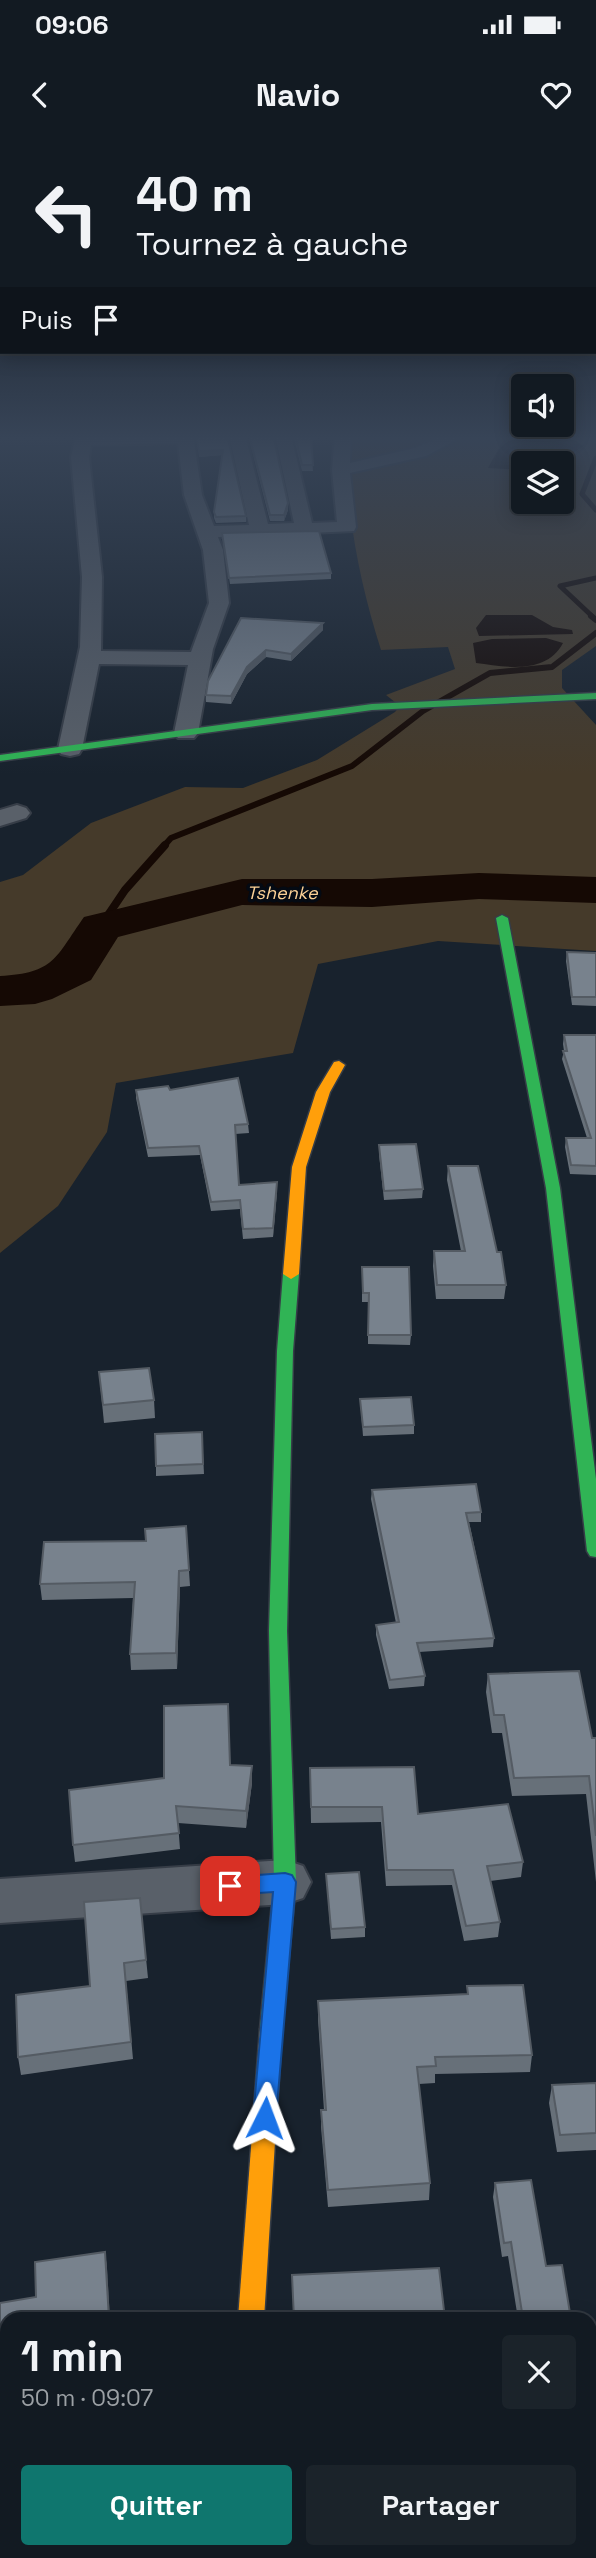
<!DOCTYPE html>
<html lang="fr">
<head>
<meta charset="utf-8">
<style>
  body { margin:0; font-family:"Space Grotesk",sans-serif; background:#1b232a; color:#f1f3f6; height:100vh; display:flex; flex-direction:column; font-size:26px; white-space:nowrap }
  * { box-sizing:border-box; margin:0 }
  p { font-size:23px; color:#9ca1a5 }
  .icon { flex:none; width:38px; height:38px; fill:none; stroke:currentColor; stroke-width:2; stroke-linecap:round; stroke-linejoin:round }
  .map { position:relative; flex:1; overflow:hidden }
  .sheet { position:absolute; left:0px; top:2172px; width:597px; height:247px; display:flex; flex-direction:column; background:#121a22; border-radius:21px 21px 0 0; box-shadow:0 4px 18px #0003,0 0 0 2px #313840 }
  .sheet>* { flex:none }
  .banner { position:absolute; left:0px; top:0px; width:597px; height:214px; box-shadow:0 4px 18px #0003,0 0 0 2px #313840; background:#121a22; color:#f1f3f6; overflow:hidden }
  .tools { position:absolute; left:511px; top:234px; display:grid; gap:14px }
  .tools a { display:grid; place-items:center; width:63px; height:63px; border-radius:7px; background:#121a22; box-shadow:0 4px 18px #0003,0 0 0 2px #313840; font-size:35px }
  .pin { position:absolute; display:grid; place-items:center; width:60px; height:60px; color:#fff; margin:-30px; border-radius:14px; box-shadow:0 4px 10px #0006 }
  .me { position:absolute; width:77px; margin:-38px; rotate:3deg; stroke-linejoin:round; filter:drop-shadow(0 0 5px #0008) }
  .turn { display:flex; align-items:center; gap:24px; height:147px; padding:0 21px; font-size:32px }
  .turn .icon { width:91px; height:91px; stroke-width:2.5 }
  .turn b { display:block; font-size:49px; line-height:60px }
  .then { display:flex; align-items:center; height:66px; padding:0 21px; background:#0003; gap:14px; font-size:26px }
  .round { display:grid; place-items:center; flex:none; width:74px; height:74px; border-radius:7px; background:#1b232a }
  .head { display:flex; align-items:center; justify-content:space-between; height:119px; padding:0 21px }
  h1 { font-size:42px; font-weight:600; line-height:52px }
  .cta { display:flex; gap:14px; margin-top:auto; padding:14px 21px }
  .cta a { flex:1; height:80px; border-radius:7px; background:#0f766e; color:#fff; font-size:28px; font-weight:600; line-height:80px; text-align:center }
  .cta a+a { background:#1b232a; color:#f1f3f6 }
  .status { display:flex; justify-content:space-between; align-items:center; height:49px; padding:0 35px; background:#121a22; direction:ltr }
  .status svg { height:19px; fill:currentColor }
  header { display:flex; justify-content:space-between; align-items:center; height:91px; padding:0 21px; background:#121a22; font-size:32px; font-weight:600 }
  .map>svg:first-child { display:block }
</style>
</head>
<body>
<div class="status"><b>09:06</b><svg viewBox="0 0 49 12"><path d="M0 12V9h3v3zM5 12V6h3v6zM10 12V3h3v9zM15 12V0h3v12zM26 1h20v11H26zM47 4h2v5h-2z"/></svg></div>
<header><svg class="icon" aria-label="back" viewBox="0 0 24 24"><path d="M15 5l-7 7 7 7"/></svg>Navio<svg class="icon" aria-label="heart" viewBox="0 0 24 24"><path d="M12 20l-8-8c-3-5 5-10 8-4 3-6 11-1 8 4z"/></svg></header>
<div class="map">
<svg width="596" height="2418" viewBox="0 0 596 2418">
  <rect width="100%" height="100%" fill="#18222d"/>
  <path fill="#453a2a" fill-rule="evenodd" d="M 348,295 L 596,295 L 596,506 L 562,530 L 562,548 L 596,585 L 596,811 L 438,801 L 318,824 L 293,913 L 116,943 L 107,992 L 58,1066 L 0,1113 L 0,742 L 23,735 L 91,683 L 185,647 L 243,648 L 317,620 L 395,572 L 400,566 L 386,555 L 455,529 L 448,507 L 381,510 C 360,444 343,364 348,295 ZM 523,324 L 562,324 L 562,362 L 523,362 Z"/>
  <g fill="#150904">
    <polygon points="505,297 585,305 574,312 573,332 562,332 562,324 523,324 523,330 488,328"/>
    <polygon points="486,475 532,475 553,487 572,490 573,494 479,496 476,488"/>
    <path d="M 546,498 L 563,503 C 546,535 506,527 476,523 L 473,503 L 492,499 Z"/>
  </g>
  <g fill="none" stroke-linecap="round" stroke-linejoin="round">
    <g stroke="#150904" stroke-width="5">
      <polyline points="596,318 582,354 596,370"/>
      <polyline points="593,477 560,446 596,438"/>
    </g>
    <g stroke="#150904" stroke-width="6">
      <polyline points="591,476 596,480"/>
      <polyline points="163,707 171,698 352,626 423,571 490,533 552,527 596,493"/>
    </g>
    <polyline stroke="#150904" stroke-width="8" points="100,787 125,750 165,705"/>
    <path fill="#150904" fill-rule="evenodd" d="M 479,733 L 596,737 L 596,763 L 479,759 L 372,767 L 242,765 L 118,797 L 91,840 L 52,859 L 35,864 L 0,866 L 0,836 C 55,833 55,818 84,777 L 242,739 L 372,739 Z"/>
    <g stroke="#363d47" stroke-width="4">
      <g id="street">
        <path d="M 76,295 L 193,295 L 202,355 L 214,386 L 249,385 L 229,295 L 245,295 L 268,384 L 294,383 L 275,295 L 291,295 L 312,383 L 337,382 L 332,330 L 335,295 L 351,295 L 350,323 L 415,308 L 444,295 L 465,295 L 426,316 L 350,333 L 356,387 L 354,391 L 218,397 L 223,410 L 229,463 L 213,509 L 198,593 L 194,598 L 178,598 L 174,593 L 188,525 L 99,524 L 82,609 L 79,614 L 70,616 L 61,614 L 58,609 L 80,507 L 82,437 L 71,317 ZM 178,303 L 184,355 L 203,410 L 209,463 L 191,512 L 101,511 L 102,437 L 89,317 L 91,305 Z"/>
        <polygon points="17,665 26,668 30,673 26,678 0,686 0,670"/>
        <polygon points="285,1720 303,1726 311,1742 303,1758 285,1764 0,1783 0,1739"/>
        <rect x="210" y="2412" width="68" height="6"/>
      </g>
    </g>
    <g stroke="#363d47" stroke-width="3">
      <g id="fast">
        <polygon points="596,553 596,559 372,570 0,621 0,615 372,564"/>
        <polygon points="502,775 508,778 560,1048 596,1339 596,1417 590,1416 587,1411 546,1048 496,778"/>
        <polygon points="291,1129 299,1134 293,1211 287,1491 296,1742 282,1889 279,1896 271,1899 263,1896 260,1889 274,1742 269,1491 277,1211 283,1134"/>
      </g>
    </g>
    <g stroke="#363d47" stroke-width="3">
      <g id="slow">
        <polygon points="339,921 345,925 330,952 306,1027 299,1134 291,1139 283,1134 292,1027 316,952 334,922"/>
        <polygon points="271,1879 279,1882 282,1889 264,2179 238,2179 260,1889 263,1882"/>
      </g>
    </g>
    <use href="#street" fill="#596069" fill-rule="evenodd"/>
    <use href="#fast" fill="#30b455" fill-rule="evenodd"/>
    <use href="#slow" fill="#ff9f0a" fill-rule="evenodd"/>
  </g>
  <g fill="#677079">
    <polygon points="196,295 227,295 246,376 246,382 216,383 214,378 214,372 222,315 199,317"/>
    <polygon points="248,295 273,295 288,363 288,370 284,381 270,381"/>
    <polygon points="293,295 316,295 311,303 313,331 302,331"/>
    <polygon points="222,393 331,433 331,439 230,444"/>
    <polygon points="241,478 323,490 291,521 266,517 247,534 231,564 206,562 206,555"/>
    <polygon points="567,812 596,813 596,866 572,865 566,821"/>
    <polygon points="564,895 596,895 596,1035 570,1034 565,1007 566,998 587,998 562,919 564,911 563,904"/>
    <polygon points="136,950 170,950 248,984 249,993 235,994 239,1045 277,1051 273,1097 243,1099 240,1069 211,1071 200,1015 148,1017 136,958"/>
    <polygon points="379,1005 423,1049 422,1058 384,1060 379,1014"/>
    <polygon points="448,1026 497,1112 506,1145 504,1159 436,1159 433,1126 434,1111 461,1111 447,1040"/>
    <polygon points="362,1127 411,1195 410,1205 368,1204 368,1162 362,1162"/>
    <polygon points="99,1232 154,1260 155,1278 104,1283"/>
    <polygon points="360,1259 414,1285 414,1294 363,1296"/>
    <polygon points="202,1292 204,1334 156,1336 156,1326"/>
    <polygon points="372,1350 481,1372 481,1382 469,1382 494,1498 493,1507 419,1512 425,1536 424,1546 389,1549 376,1495 376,1485 396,1483 371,1359"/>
    <polygon points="186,1386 190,1446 180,1447 177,1529 131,1530 130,1514 133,1458 42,1460 40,1444"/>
    <polygon points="488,1534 592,1598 596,1598 596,1742 586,1654 512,1656 502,1593 492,1593 486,1552"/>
    <polygon points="230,1625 252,1626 252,1643 246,1688 178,1683 180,1709 75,1722 73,1705 164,1638"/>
    <polygon points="310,1628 418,1674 523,1722 521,1737 490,1741 500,1782 498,1797 464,1801 452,1745 386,1746 381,1682 311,1683"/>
    <polygon points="326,1734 365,1787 365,1797 331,1799"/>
    <polygon points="140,1758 148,1838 126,1841 133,1919 21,1935 18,1917 90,1846"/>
    <polygon points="467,1846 532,1915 530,1932 435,1934 435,1943 419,1944 430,2043 429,2060 328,2067 321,1987 321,1970 324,1970 318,1879 318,1861 467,1854"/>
    <polygon points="596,1943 596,2010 557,2012 549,1963 552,1945"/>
    <polygon points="495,2043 546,2126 571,2179 518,2179 508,2116 502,2117 493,2057"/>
    <polygon points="105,2112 107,2128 7,2179 7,2269 0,2270 0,2163 36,2157"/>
    <polygon points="7,2308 7,2381 0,2382 0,2309"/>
    <polygon points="509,2412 590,2412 596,2418 509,2418"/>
  </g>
  <g fill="#545b63">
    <polygon points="313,295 316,295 316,296 311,304 311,298"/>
    <polygon points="223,310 223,315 199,317 199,311"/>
    <polygon points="288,363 288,370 284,381 284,375"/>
    <polygon points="323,483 323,490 291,521 291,514"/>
    <polygon points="266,510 266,517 247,534 231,564 231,556 247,527"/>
    <polygon points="277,1042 277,1051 273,1097 273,1088"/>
    <polygon points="179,1431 180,1447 177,1529 176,1513"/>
    <polygon points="252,1626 252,1643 246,1688 246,1671"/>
    <polygon points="105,2112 107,2128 110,2179 109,2179"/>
  </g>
  <g fill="#78828d" stroke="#545b63" stroke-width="2">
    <polygon points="196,295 227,295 246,376 216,377 214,372 223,310 199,311"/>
    <polygon points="249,295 273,295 288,363 284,375 270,375"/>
    <polygon points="295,295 313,295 311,298 313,325 302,325"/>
    <polygon points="319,391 331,433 229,438 222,393"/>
    <polygon points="241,478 323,483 291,514 266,510 247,527 231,556 206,555 208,541"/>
    <polygon points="567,812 596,813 596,857 572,857"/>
    <polygon points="564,895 596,895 596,1026 571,1025 566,998 591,998 563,911 567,911"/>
    <polygon points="238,938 248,984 235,985 239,1045 277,1042 273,1088 243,1089 240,1060 211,1062 199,1006 148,1008 136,950 168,946 170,950"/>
    <polygon points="416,1004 423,1049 384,1051 379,1005"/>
    <polygon points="448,1026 478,1026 497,1112 501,1112 506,1145 437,1145 434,1111 465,1111"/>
    <polygon points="362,1127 409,1127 411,1195 368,1195 369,1153 363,1153"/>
    <polygon points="149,1228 154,1260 103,1265 99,1232"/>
    <polygon points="411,1257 414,1285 363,1287 360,1259"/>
    <polygon points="202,1292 203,1324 156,1326 155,1294"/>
    <polygon points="476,1344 481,1372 466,1373 494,1498 417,1503 425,1536 390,1540 376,1485 399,1482 372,1350"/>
    <polygon points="186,1386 189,1430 179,1431 176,1513 130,1514 135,1442 40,1444 44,1402 146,1401 145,1389"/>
    <polygon points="579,1531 592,1598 596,1598 596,1696 589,1636 514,1638 504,1575 494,1575 488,1534"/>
    <polygon points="228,1564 230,1625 252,1626 246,1671 176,1666 179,1693 73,1705 69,1650 164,1638 164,1566"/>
    <polygon points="414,1627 418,1674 508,1664 523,1722 487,1726 500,1782 466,1786 453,1730 387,1730 382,1667 311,1667 310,1628"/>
    <polygon points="359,1732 365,1787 331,1789 326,1734"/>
    <polygon points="140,1758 146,1820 124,1823 131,1902 18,1917 16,1855 90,1846 84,1762"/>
    <polygon points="523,1845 532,1915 435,1917 436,1926 417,1927 430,2043 328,2050 321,1970 326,1970 318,1861 468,1854 467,1846"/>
    <polygon points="596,1943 596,1993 560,1995 552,1945"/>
    <polygon points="531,2040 546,2126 562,2125 571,2179 523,2179 511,2102 504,2103 495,2043"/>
    <polygon points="105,2112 109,2179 7,2179 7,2253 0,2254 0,2163 36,2157 35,2122"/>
    <polygon points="439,2128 445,2179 294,2179 292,2135"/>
    <polygon points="7,2308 7,2365 0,2366 0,2309"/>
    <polygon points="590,2373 596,2374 596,2418 513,2418 513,2412 590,2412"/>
    <polygon points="262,2412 415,2412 415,2418 261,2418"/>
  </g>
  <linearGradient id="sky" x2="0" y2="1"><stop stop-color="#0d1319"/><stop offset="0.47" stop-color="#374457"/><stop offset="1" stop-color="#374457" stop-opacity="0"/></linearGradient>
  <rect width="596" height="634" fill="url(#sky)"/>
  <polygon fill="#1a73e8" stroke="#114b97" stroke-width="2" points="285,1733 292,1735 296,1742 276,1978 273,1986 265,1989 256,1986 253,1978 273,1752 230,1755 223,1752 220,1746 223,1739 230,1737"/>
  <g text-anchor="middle" stroke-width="7" stroke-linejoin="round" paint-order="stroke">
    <g font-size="18" font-style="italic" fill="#fbd196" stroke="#040a13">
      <text x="282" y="759">Tshenke</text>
    </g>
  </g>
</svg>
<div class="tools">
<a><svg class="icon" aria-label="sound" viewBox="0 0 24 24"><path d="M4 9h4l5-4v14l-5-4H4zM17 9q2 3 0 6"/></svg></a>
<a><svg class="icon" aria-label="layers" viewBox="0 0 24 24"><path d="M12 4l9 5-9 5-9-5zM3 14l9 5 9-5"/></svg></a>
</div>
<div class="pin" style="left:230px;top:1746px;background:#d93025"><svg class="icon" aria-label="arrive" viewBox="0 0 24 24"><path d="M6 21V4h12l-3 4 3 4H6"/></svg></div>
<svg class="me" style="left:265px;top:1978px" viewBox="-20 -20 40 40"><path d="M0-17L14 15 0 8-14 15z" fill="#1a73e8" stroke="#fff" stroke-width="4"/></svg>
<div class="banner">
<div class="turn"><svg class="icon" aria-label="left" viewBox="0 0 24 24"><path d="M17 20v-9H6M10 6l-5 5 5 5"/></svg><div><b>40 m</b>Tournez à gauche</div></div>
<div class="then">Puis<svg class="icon" aria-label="arrive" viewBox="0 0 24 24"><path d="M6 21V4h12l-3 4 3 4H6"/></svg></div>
</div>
<section class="sheet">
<div class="head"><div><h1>1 min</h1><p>50 m · 09:07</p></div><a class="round"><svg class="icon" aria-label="close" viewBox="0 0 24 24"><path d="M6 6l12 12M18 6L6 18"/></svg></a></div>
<div class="cta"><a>Quitter</a><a>Partager</a></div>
</section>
</div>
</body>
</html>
